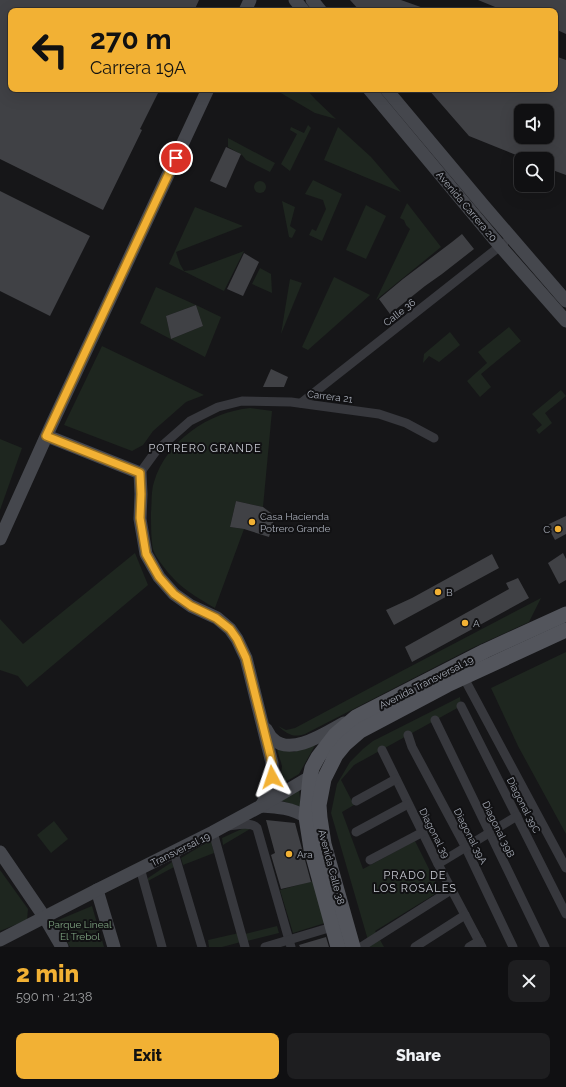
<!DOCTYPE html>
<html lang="en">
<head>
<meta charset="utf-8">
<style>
  body { margin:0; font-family:Raleway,sans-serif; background:#1e1e20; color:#f1f3f6; height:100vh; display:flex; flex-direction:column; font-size:15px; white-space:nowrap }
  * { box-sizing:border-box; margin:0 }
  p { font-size:13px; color:#9c9d9f }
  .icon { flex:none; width:22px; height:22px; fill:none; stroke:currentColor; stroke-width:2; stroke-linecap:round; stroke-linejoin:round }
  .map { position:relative; height:947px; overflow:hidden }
  .drawer { display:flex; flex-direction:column; background:#101012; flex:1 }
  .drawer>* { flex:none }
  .top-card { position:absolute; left:8px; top:8px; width:550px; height:84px; border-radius:8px; box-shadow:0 4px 16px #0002,0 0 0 1px #303032; background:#f2b134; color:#111; overflow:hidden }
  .buttons { position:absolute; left:514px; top:104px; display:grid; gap:8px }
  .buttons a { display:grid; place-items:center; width:40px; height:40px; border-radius:8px; background:#101012; box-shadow:0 4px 16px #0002,0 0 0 1px #303032; font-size:20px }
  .pin { position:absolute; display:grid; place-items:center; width:34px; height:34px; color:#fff; margin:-17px; border:2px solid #fff; border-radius:50%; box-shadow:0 1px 4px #0007 }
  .me { position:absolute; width:44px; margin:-22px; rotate:355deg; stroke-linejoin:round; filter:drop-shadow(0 0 3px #0008) }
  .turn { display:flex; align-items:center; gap:14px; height:84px; padding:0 16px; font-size:18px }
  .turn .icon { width:52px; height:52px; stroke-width:2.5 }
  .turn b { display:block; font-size:28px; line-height:34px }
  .round { display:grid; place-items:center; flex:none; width:42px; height:42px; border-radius:8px; background:#1e1e20 }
  .headline { display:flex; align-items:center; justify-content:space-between; height:68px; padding:0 16px }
  h1 { font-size:24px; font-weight:800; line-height:30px; color:#f2b134 }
  .primary-button { display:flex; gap:8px; margin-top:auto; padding:8px 16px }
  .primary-button a { flex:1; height:46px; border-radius:8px; background:#f2b134; color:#111; font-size:16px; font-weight:800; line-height:46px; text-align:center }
  .primary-button a+a { background:#1e1e20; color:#f1f3f6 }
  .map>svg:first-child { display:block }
</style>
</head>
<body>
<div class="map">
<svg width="566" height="947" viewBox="0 0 566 947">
  <rect width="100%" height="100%" fill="#161618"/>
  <g fill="#1e261f">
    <polygon points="274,89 306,89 316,100 336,119 315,113"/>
    <polygon points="308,125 311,128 290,171 281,164 297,134 290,130 291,127 304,133"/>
    <polygon points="338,127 371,157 401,192 324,160"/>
    <polygon points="228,138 275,163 270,172 246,160 242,155 228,147"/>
    <polygon points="313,180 342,194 322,241 309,235 312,229 316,231 326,209 323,200 305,194"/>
    <circle cx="260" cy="187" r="6"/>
    <polygon points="282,201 295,207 290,226 296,230 292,238 289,237"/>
    <polygon points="407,203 441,247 376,300 410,229 406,225 404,220 400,218"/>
    <polygon points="366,205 386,216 366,259 346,250"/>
    <polygon points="195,207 243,226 176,252 180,264 184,271 193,270 244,251 224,291 169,264"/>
    <polygon points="260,268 271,274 272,293 252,284"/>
    <polygon points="334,277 370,295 308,350 302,347"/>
    <polygon points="290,279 302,283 281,334"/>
    <polygon points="156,287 196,305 166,316 171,339 203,326 196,305 221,317 205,357 140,323"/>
    <polygon points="509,327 521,341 481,374 491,387 480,397 467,381 487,363 478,352"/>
    <polygon points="450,332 460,345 439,362 429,356 423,363 424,354"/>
    <polygon points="102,346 204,395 186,402 153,431 143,445 132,451 64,425"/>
    <polygon points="561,390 566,396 545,413 552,423 539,434 536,430 542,425 532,414"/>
    <path d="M 250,408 L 272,411 L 263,507 L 236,501 L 230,527 L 244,529 L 215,608 C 191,594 177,586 160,562 C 158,559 155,555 154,552 C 151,545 151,521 151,512 C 152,503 151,491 154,482 C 166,441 209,412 250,408 Z"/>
    <polygon points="0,439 22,448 0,510"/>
    <polygon points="135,553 148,585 27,687 18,676 0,670 0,619 23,644"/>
    <path d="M 541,598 L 529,622 L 472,648 L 305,734 C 293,738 287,734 278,726 L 286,730 L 295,728 L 398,673 Z"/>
    <polygon points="566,652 566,834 518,746 491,688"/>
    <polygon points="460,697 461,706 354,765 341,780 354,805 342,812 363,869 415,841 440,891 375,931 384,947 370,947 331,813 337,784 350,762 363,749 373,741"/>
    <polygon points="318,740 299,774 280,785 282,766 277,749 294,752"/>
    <polygon points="299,790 301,807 279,800"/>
    <polygon points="54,821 68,839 51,853 37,835"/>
    <polygon points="246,827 250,829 223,845 222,838"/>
    <polygon points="211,840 214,853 183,865 181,858"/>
    <polygon points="172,862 174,867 148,881 148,878"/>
    <polygon points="0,870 28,909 27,920 0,931"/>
    <polygon points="313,881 325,923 293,933 280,890"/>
    <polygon points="92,906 104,947 70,947 56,921"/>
    <polygon points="277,926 279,933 247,941 245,934"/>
    <polygon points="239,933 241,942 222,947 209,947 208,940"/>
  </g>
  <g fill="#404145" fill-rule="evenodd">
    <polygon points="0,0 199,0 194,11 11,11 11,89 160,89 140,129 142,130 103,210 0,159"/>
    <polygon points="350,0 401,0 429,10 360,11"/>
    <polygon points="478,0 566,0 566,34 555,29 555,11 505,11"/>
    <path d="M 555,56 L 566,60 L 566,175 L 547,168 L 547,159 L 526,159 L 469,136 L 428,89 L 555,89 ZM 521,111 L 547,111 L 547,137 L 521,137 Z"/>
    <polygon points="226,147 241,154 226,188 210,181"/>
    <polygon points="0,191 90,236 50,316 0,291"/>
    <polygon points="462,234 474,249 442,274 425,286 390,314 379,299 403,279 452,242"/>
    <polygon points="244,253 259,262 243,296 227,289"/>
    <polygon points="196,305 203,326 171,339 166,316"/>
    <polygon points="271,369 288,377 284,387 263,387"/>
    <polygon points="236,501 263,507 275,516 269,537 244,529 230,527"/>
    <polygon points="566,516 566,534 555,540 547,525"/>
    <polygon points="563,553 566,559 566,580 559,584 548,563"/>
    <polygon points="492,554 499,568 394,625 386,610 412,598"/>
    <polygon points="518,578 529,598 412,662 405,647 509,589 506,583"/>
    <polygon points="266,820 295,823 311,882 281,889 271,855 275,853"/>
    <polygon points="326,937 329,947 300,947 299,945"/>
  </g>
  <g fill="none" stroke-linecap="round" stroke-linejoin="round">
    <g stroke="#37383d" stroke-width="9">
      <polyline points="301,403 504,243"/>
      <polyline points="140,473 156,451 190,421 218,407 242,401 291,402 379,414 406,423 434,438"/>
      <polyline points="464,678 566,868"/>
      <polyline points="461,706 566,914"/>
      <polyline points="435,720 545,947"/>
      <polyline points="408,735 412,747 466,848 513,947"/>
      <polyline points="382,750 438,864 482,947"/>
      <polyline points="356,801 396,779"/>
      <path d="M 228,826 C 237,825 251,821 257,828 L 291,947"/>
      <polyline points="213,832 245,947"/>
      <polyline points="356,832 408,804"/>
      <polyline points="174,853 202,947"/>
      <polyline points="370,860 423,832"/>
      <polyline points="438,864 517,816"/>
      <polyline points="140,868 162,947"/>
      <polyline points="265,947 332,927"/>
      <polyline points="361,947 451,890"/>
      <polyline points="415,947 465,915"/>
      <polyline points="469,947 479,941"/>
    </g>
    <g stroke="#45474d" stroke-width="13">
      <polyline points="295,0 304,11"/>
      <polyline points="312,0 321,11"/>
      <polyline points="245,11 250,0"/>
      <polyline points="369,89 500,246 566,321"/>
      <polyline points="386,89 484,206 566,301"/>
      <path d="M 47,436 L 140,473 L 141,494 L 140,519 L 146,554 L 159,577 L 174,594 L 191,606 L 217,618 L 230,629 L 237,639 L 246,658 L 272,763 C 273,780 270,792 261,806"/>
      <polyline points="0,539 50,428 208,89"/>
      <path d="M 266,729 C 268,732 270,737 273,739 C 291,757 327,732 344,723"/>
      <path d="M 261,806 C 278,807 292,808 306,817"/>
      <polyline points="0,852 45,918 62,947"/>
      <polyline points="97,890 114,947"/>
      <polyline points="0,940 97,890 213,832 261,806 310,777"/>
    </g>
    <g stroke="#53555c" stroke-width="15">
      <polyline points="338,947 311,849 306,817 310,777 312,768 318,757 335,735 356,717 485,651 566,614"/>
      <polyline points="353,947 324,844 320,818 319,805 324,779 336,755 345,744 360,731 447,685 566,630"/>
    </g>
  </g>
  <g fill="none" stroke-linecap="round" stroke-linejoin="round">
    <g stroke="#9d7322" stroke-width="10">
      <polyline id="route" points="176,158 46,436 140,473 141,494 140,518 146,554 159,577 174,594 191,606 216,618 230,629 237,639 246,658 269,750 272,763 272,777"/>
    </g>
    <use href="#route" stroke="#f2b134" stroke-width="7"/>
  </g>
  <g fill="#f2b134" stroke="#111113" stroke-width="1.5">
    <circle cx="252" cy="522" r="4"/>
    <circle cx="558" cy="529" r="4"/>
    <circle cx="438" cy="592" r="4"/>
    <circle cx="465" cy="623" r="4"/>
    <circle cx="289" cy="854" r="4"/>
  </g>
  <g text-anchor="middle" stroke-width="4" stroke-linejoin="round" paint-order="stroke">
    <g font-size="10" fill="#a8adb8" stroke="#111113">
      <text transform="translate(467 206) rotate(50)" y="4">Avenida Carrera 20</text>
      <text transform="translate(399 312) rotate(-38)" y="4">Calle 36</text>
      <text transform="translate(330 396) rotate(7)" y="4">Carrera 21</text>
      <text transform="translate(426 682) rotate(-27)" y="4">Avenida Transversal 19</text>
      <text transform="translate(524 805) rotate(63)" y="4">Diagonal 39C</text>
      <text transform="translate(499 829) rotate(64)" y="4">Diagonal 39B</text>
      <text transform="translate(435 833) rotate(63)" y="4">Diagonal 39</text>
      <text transform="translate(471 836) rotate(63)" y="4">Diagonal 39A</text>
      <text transform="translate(180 849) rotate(-26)" y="4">Transversal 19</text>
      <text transform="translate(332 867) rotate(75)" y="4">Avenida Calle 38</text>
    </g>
    <g font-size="10" fill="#a8adb8" stroke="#111113" text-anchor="start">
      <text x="260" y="520">Casa Hacienda<tspan x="260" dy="12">Potrero Grande</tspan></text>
      <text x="550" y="533" text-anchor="end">C</text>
      <text x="446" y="596">B</text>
      <text x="473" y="627">A</text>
      <text x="297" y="858">Ara</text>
    </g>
    <g font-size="10" fill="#7fa381" stroke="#111113">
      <text x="80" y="928">Parque Lineal<tspan x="80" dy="12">El Trebol</tspan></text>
    </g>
    <g font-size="11" letter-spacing="1" fill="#c9ccd4" stroke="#111113">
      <text x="205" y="452">POTRERO GRANDE</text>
      <text x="415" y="879">PRADO DE<tspan x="415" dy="13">LOS ROSALES</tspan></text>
    </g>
  </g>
</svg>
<div class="buttons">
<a><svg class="icon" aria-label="sound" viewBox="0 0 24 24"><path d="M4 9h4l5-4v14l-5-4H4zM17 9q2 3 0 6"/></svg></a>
<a><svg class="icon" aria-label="search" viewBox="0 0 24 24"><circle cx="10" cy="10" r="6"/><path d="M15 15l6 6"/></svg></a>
</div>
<div class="pin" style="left:176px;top:158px;background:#d93025"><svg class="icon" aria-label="arrive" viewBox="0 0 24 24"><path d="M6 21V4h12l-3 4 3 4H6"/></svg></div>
<svg class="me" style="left:272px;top:777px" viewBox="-20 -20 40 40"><path d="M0-17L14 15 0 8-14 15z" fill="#f2b134" stroke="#fff" stroke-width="4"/></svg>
<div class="top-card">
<div class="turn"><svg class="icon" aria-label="left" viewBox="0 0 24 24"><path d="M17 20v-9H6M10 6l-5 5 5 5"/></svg><div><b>270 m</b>Carrera 19A</div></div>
</div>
</div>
<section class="drawer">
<div class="headline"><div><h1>2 min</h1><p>590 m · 21:38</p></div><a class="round"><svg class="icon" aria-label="close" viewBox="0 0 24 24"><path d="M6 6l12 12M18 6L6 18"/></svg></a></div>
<div class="primary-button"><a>Exit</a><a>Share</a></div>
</section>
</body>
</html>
